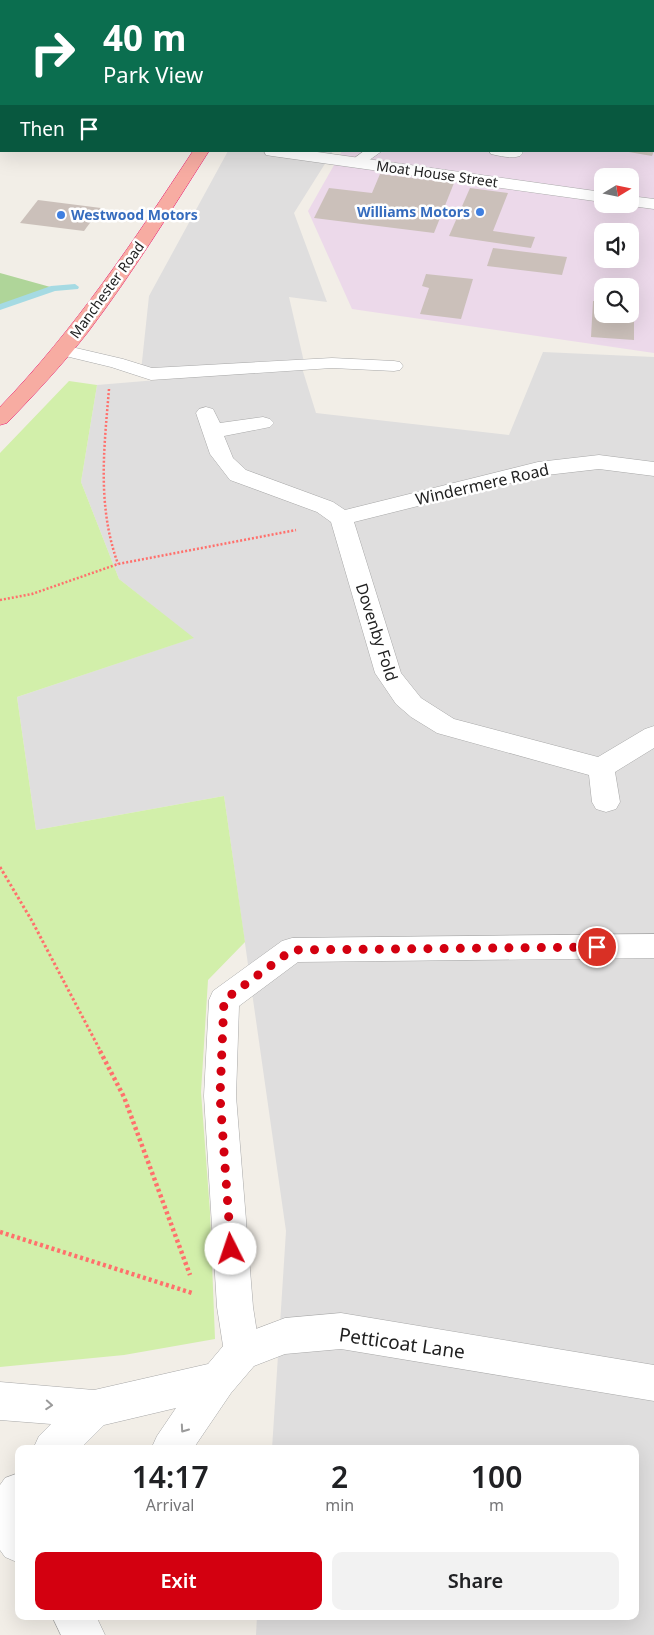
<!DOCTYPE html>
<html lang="en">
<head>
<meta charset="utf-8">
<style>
  body { margin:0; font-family:"Noto Sans",sans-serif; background:#f2f2f2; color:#202124; height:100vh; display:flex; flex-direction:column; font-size:19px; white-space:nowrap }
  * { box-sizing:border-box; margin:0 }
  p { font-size:16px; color:#757577 }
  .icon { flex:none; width:28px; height:28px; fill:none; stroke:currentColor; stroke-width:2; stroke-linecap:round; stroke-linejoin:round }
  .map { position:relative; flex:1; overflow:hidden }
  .panel { position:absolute; left:15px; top:1445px; width:624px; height:175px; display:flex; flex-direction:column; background:#fff; border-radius:10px; box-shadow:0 5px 20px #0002 }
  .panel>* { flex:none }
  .top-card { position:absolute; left:0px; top:0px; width:655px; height:152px; box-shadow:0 5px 20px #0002; background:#0b6e4f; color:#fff; overflow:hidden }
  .needle { width:32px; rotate:80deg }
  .buttons { position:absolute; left:594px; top:168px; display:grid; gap:10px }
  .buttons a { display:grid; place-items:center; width:45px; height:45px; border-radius:10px; background:#fff; box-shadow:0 5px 20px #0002; font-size:25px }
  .pin { position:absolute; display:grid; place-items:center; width:42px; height:42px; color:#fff; margin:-21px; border:2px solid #fff; border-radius:50%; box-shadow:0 1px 5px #0007 }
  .me { position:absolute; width:55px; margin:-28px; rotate:356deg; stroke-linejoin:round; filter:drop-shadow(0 0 4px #0008) }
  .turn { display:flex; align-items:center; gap:18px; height:105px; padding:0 20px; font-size:22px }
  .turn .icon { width:65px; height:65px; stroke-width:2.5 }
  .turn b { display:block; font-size:35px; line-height:42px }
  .then { display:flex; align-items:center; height:48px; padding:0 20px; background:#0003; gap:10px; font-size:19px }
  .eta { display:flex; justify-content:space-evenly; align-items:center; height:85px; text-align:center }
  .eta b { font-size:30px; font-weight:600; line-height:35px }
  .action { display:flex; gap:10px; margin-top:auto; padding:10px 20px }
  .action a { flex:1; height:58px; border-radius:10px; background:#d30010; color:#fff; font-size:20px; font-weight:600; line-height:58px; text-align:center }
  .action a+a { background:#f2f2f2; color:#202124 }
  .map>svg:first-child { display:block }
</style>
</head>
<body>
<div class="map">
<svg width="654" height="1635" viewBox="0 0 654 1635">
  <rect width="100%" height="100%" fill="#f2eee7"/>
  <g fill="#dfdede">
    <polygon points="228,151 333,151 294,213 327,302 289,297 304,362 141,371 149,296"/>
    <polygon points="543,352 654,357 654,1635 256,1635 257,1616 635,1616 635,1449 272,1449 286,1231 224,796 36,830 17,697 193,638 119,579 81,482 97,385 302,368 316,413 509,435"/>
  </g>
  <g fill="#ecd9ea" fill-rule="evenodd">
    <polygon points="0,0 101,0 1,1 0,79"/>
    <path d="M 654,127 L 654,353 L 352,309 L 308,211 L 342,151 L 654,151 ZM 602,176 L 630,176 L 630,204 L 602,204 ZM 602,231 L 630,231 L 630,259 L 602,259 ZM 602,286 L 630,286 L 630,314 L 602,314 Z"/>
  </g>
  <polygon fill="#d2efaa" points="69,381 97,385 81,482 119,579 194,638 17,697 36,830 224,796 245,942 208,980 201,1092 210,1212 215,1339 124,1355 0,1367 0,453"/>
  <polygon fill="#afd599" points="0,273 54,288 0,307"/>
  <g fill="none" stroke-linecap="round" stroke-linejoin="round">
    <polygon fill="#a5dae3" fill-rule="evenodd" points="75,284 79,287 78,289 55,291 0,310 0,304 51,286"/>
  </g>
  <g fill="#cbc0ba">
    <polygon points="623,151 654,151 652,156"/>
    <polygon points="380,174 454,183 434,233 314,218 329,188 372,193"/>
    <polygon points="470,188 508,193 493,231 535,237 531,248 449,236"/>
    <polygon points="38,200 101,208 84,231 20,223"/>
    <polygon points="493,248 567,257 562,275 487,266"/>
    <polygon points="426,274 473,279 461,319 420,314 429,288 422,286"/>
    <polygon points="593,301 602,301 602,314 630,314 630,304 634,304 634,340 591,337"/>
  </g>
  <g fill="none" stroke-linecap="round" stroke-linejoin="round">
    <g stroke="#a8a8a8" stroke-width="1">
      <g id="service">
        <polygon points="364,151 382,151 361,166 351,166 348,163"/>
        <path d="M 489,151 L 521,151 L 523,153 L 520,156 C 511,159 500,156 491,154 Z"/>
        <polygon points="63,345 123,359 152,368 332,358 394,361 400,362 403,366 400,370 394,371 332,368 151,380 111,367 57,354 54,350 57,346"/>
      </g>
    </g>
    <g stroke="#a8a8a8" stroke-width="1">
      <g id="minor">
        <polygon points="313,0 335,0 336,1 314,1"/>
        <polygon points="264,151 310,151 602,192 602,202 272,156 266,155"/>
        <polygon points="630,196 654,199 654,209 624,205 630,204"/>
        <polygon points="206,407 213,409 220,423 263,417 270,419 274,423 270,427 224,436 233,458 246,470 333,502 345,510 538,462 599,455 654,462 654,476 599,469 538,476 354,522 401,673 421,698 454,719 598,757 645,729 654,726 654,748 615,772 620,802 616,809 606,812 596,809 592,802 589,775 437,733 411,717 396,704 375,673 331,522 317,512 230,480 210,454 196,413 199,409"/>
        <polygon points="654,934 654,958 298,962 239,1006 236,1096 253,1307 260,1352 255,1365 242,1370 229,1365 224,1352 217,1307 204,1096 209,1000 213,991 282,941 292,938"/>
        <polygon points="52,1616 96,1616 105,1635 61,1635"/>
      </g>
    </g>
    <g stroke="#a8a8a8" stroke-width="1">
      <g id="tertiary">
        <polygon points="341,1313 654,1365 654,1401 341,1349 285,1354 254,1366 231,1393 193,1449 151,1449 157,1436 176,1408 104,1425 80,1449 33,1449 39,1436 51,1424 0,1420 0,1382 94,1390 208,1364 229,1339 285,1318"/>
        <polygon points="19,1473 19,1563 5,1557 0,1550 0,1485 5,1478"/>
      </g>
    </g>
    <g stroke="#ea1b72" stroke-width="1">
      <path id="trunk" d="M 193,151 L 209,151 C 170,212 132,274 88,332 C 63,364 35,394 7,423 L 0,425 L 0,407 C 76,328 133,242 193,151 Z"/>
    </g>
    <g stroke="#ff706c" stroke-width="2.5" stroke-dasharray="2 2" stroke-linecap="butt">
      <path d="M 109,389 C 104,449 97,506 118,564"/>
      <polyline points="0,600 32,594 118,564 296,530"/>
    </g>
    <polyline stroke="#ff706c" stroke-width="3" stroke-dasharray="2.5 2.5" stroke-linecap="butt" points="0,867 32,921 101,1052"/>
    <g stroke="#ff706c" stroke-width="4.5" stroke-dasharray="3 3" stroke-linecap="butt">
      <polyline points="100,1051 124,1097 190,1275"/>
      <polyline points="0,1232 192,1293"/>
    </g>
    <use href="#service" fill="#fff" fill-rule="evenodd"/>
    <use href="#minor" fill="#fff" fill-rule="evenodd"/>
    <use href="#tertiary" fill="#fff" fill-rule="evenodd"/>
    <use href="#trunk" fill="#f7aca2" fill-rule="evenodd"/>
  </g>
  <defs><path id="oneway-chevron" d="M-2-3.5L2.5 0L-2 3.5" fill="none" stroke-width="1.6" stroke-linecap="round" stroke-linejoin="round" transform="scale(1.25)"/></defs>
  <g stroke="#9b9b9b">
    <use href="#oneway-chevron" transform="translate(49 1405) rotate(4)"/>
    <use href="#oneway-chevron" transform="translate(184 1429) rotate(125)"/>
  </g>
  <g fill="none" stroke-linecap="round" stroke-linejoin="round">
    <polyline stroke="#d30010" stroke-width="9" stroke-dasharray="0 16.2" points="231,1249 220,1096 224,1000 292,950 597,947"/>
  </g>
  <g fill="#3f7fe0" stroke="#fff" stroke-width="2">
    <circle cx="480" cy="212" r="5"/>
    <circle cx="61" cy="215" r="5"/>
  </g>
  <g text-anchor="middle" stroke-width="5" stroke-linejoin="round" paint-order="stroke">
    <g font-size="14" fill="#212121" stroke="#fff">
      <text transform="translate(437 174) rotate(8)" y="5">Moat House Street</text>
      <text transform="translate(107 290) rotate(-54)" y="5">Manchester Road</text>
    </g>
    <g font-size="14" font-weight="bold" fill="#366cbe" stroke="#fff" text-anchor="end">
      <text x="470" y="217">Williams Motors</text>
      <text x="71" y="220" text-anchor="start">Westwood Motors</text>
    </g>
    <g font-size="16" fill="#212121" stroke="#fff">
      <text transform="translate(482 484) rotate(-13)" y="6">Windermere Road</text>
      <text transform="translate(377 632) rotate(72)" y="6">Dovenby Fold</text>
    </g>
    <g font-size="19" fill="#212121" stroke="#fff">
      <text transform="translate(402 1343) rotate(8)" y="7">Petticoat Lane</text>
    </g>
  </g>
</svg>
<div class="buttons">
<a><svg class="needle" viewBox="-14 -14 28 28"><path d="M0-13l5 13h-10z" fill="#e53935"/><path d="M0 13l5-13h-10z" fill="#757577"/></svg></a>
<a><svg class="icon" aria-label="sound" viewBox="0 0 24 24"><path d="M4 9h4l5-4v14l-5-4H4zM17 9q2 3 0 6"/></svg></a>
<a><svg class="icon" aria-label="search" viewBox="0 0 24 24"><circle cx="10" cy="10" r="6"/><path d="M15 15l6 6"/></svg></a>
</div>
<div class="pin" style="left:597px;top:947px;background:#d93025"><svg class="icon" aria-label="arrive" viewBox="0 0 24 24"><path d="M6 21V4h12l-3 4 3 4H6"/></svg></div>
<svg class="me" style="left:231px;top:1249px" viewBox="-20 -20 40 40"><circle r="19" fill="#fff"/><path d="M0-13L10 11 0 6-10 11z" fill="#d30010"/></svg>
<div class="top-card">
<div class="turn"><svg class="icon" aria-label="right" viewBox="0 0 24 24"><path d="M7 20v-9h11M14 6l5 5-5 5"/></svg><div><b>40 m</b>Park View</div></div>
<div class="then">Then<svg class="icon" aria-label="arrive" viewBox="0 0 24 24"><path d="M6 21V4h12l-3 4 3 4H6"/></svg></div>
</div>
<section class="panel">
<div class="eta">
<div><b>14:17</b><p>Arrival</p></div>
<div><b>2</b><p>min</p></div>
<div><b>100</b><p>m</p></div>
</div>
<div class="action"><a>Exit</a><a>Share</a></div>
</section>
</div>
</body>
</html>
